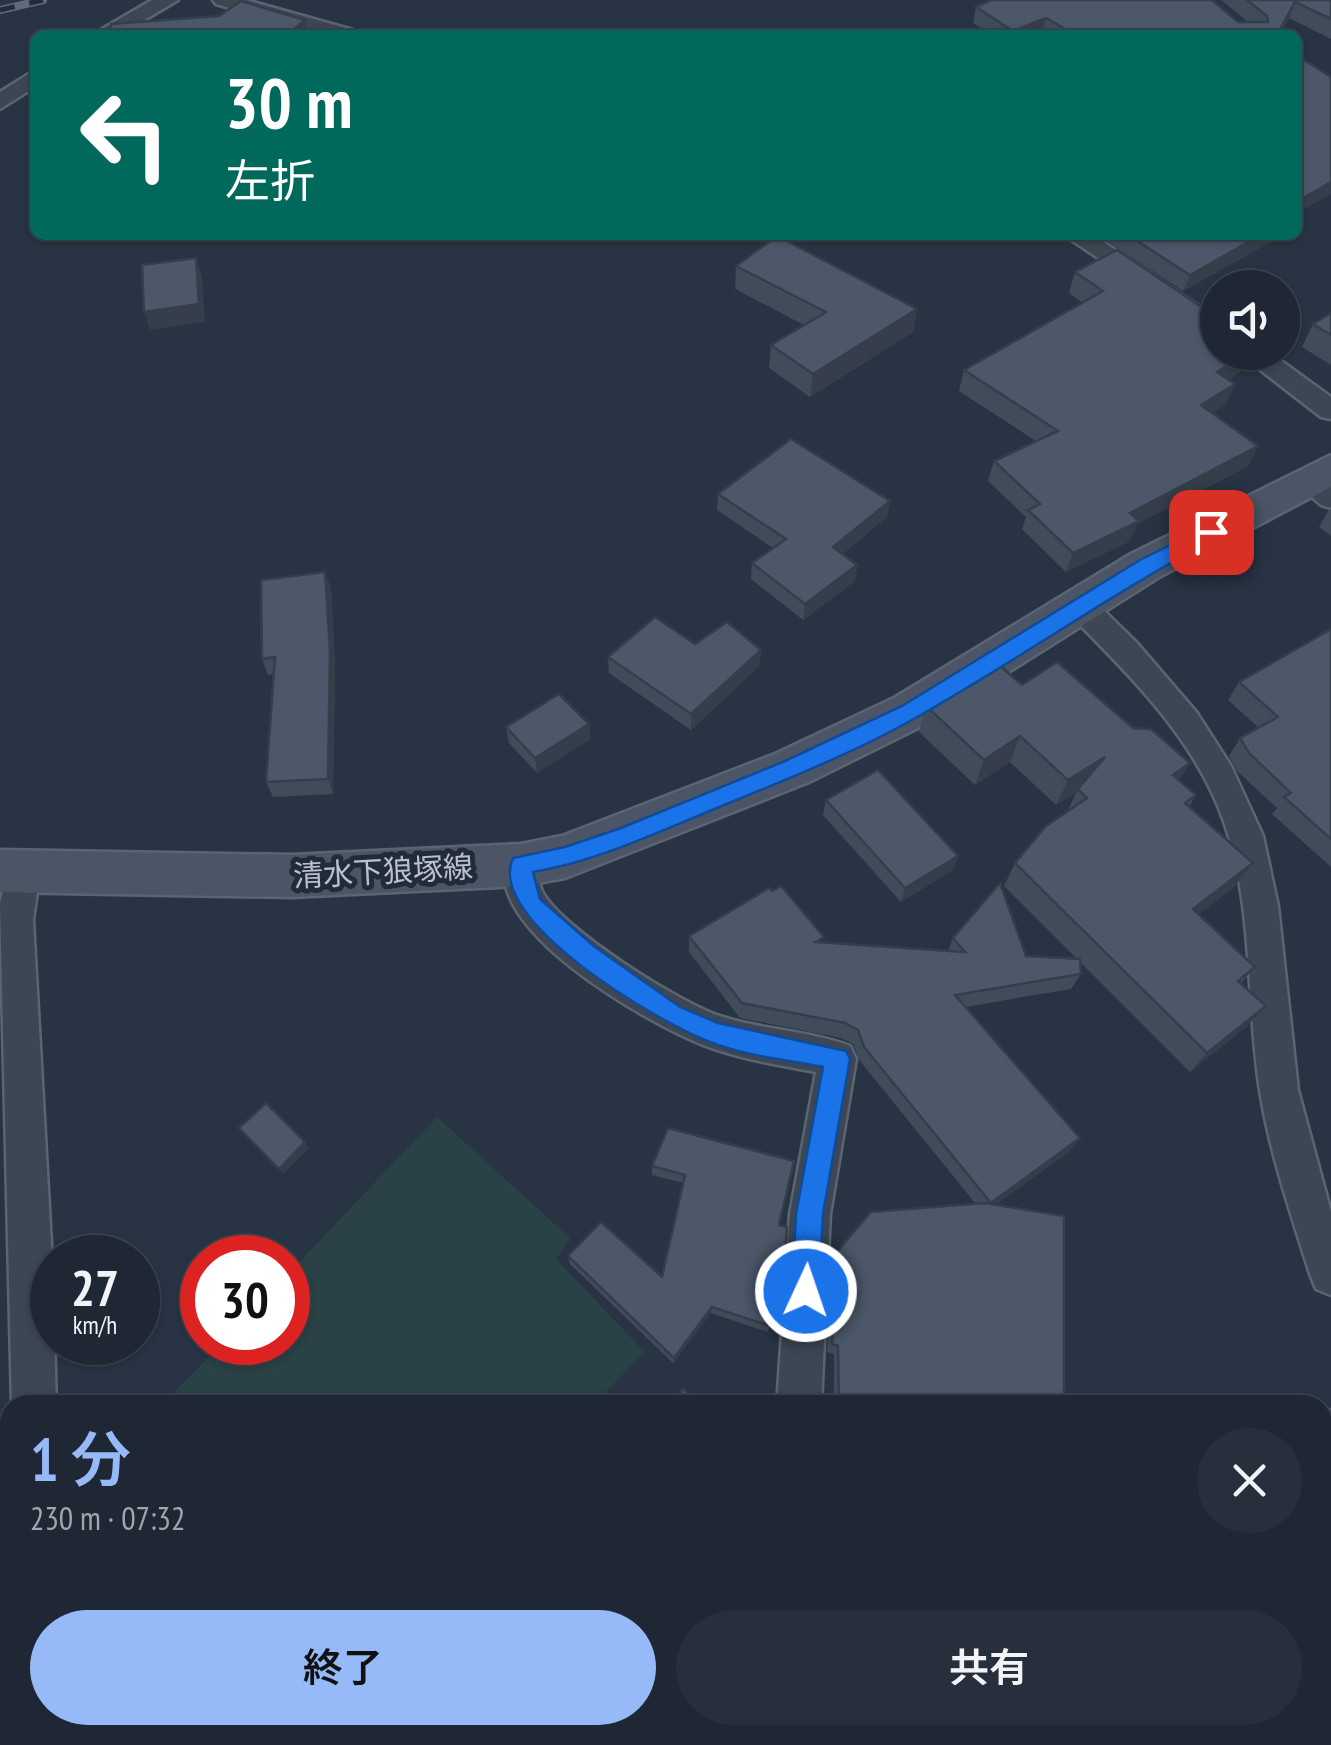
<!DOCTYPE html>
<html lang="ja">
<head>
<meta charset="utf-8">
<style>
  body { margin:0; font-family:"PT Sans Narrow","Noto Sans JP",sans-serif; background:#262f3b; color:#f1f3f6; height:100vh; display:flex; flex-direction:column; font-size:38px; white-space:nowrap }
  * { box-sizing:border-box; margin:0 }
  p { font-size:32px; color:#a1a5ac }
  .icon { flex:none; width:55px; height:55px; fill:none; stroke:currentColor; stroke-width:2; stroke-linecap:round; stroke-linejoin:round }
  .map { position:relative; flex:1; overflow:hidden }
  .drawer { position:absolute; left:0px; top:1395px; width:1332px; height:350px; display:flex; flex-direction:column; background:#1e2733; border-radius:30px 30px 0 0; box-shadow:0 2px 8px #0004,0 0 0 2px #3c444e }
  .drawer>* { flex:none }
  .banner { position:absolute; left:30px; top:30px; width:1272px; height:210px; border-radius:15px; box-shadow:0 2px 8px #0004,0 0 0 2px #3c444e; background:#00695c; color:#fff; overflow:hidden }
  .tools { position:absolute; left:1200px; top:270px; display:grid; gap:20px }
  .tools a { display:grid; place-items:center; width:100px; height:100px; border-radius:50%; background:#1e2733; box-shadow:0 2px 8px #0004,0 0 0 2px #3c444e; font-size:50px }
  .speed { position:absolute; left:30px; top:1235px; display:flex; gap:20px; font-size:50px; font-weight:700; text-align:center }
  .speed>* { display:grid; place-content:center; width:130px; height:130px; border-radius:50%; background:#1e2733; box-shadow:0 2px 8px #0004,0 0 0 2px #3c444e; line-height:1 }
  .speed small { font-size:25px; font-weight:400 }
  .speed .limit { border:15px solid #d22; background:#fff; color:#111 }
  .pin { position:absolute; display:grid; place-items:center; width:85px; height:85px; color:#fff; margin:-42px; border-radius:20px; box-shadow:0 5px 15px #0006 }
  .me { position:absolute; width:110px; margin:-55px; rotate:3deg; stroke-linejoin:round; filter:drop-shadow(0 0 8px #0008) }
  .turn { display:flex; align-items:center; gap:35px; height:210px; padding:0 30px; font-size:45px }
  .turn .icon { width:130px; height:130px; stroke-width:2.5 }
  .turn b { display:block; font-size:70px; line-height:85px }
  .round { display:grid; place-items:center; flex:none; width:105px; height:105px; border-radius:52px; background:#262f3b }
  .head { display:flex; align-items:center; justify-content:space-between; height:170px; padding:0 30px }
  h1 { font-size:60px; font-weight:600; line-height:75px; color:#95baf7 }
  .action { display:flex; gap:20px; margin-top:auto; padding:20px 30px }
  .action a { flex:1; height:115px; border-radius:60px; background:#95baf7; color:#111; font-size:40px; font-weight:600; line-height:115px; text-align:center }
  .action a+a { background:#262f3b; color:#f1f3f6 }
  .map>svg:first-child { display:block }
</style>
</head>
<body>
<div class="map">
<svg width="1331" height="1745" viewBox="0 0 1331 1745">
  <rect width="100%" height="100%" fill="#283444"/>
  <polygon fill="#2a4245" points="437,1117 570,1238 556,1259 645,1352 593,1405 162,1405 222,1343 288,1342 288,1274"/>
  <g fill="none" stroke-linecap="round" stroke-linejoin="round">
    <g stroke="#5b6471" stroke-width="5">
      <g id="street">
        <polygon points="152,0 178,0 119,35 92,35"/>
        <polygon points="213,0 246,0 353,30 356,35 322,35 216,4"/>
        <polygon points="35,70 35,87 0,109 0,92"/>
        <polygon points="1064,235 1093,235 1218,319 1218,339"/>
        <polygon points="1237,352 1269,352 1331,397 1331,419 1321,417"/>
        <polygon points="1308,471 1331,483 1331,508 1321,505 1294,481 1298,474"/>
        <path d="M 1080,595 L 1091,598 L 1136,642 L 1197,713 L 1231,766 L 1263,836 L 1278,906 L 1298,1090 L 1331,1212 L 1331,1295 L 1316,1289 L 1310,1274 C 1291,1214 1270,1153 1260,1091 C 1245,996 1255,895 1218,806 C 1187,731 1125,670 1069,614 L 1065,606 L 1069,598 Z"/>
        <path d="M 521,850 L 533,854 C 539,866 537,880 542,891 C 560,928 684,1006 723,1017 C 765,1030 810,1031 850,1046 L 856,1059 L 830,1214 L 821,1405 L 777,1405 L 790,1214 L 816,1072 C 778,1065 739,1059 703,1045 C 650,1024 474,926 509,854 Z"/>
        <polygon points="23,856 35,860 40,871 33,920 52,1261 56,1405 12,1405 0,903 11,860"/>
        <polygon points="1331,1410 1331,1454 1322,1458 1322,1413"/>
        <polygon points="93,1735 143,1735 148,1745 98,1745"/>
        <polygon points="533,1735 589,1735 584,1745 528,1745"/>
      </g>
    </g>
    <g stroke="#5b6471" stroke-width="5">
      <polygon id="secondary" points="1331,455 1331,487 1161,576 926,724 809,782 565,878 521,886 291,897 0,892 0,850 291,855 521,844 562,836 775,754 894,698 1131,554"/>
    </g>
    <use href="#street" fill="#3d4653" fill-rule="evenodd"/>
    <use href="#secondary" fill="#4b5566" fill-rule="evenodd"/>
    <g stroke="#5f6a7a" stroke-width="8">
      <polyline id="rail" points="0,10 43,0"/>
    </g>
    <use href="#rail" stroke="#212b39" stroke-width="5" stroke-dasharray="15" stroke-linecap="butt"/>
  </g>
  <g fill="#414c5b">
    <polygon points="1221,0 1331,0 1331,39 1289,18 1280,35 991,35 973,23 976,7 1248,22"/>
    <polygon points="898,235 916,235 912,240"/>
    <polygon points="1098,235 1283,235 1183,291"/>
    <polygon points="736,266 917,309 913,332 810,397 769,368 771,345 804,325 735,289"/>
    <polygon points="1075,272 1249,366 1228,380 1226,404 1212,413 1258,446 1248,466 1137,524 1130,541 1066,572 1022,529 1026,517 988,481 994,461 1036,441 959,391 964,370 1083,303 1069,293"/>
    <polygon points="1331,313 1331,365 1302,347 1313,324"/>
    <polygon points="718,494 890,501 887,517 842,554 857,565 855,581 803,620 751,579 752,563 773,548 717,510"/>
    <polygon points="1331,509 1331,536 1319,527 1328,511"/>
    <polygon points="325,572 331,589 335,666 333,794 273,797 266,782 274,674 268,675 262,659"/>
    <polygon points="1331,629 1331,867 1272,814 1277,808 1237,771 1229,756 1240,738 1259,728 1228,700 1239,682"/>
    <polygon points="695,644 761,650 759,666 691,730 609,673 608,657"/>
    <polygon points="1022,685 1180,781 1196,795 1189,807 1235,886 1199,914 1255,967 1241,983 1247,1026 1190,1072 1080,962 1081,974 1071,989 965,1007 1070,1151 996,1204 1064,1405 834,1405 834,1354 827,1352 831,1263 836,1253 975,1203 860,1061 853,1044 841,1038 740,1018 689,952 689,936 948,951 953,938 1026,956 1077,959 1004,886 1015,863 1067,812 1076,793 1056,805 1010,762 975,785 919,732 926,706"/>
    <polygon points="589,724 590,739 537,773 509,743 506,727"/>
    <polygon points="826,800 958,856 953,870 901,902 823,815"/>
    <polygon points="668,1128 779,1225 770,1326 768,1332 711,1313 673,1363 570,1264 568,1256 662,1277 684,1183 652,1175 652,1166"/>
    <polygon points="1331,1462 1331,1689 1322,1695 1322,1476 1327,1473 1323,1464"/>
    <polygon points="1085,1735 1262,1735 1247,1745 1090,1745"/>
  </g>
  <g fill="#353e4a">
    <polygon points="1295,2 1289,18 1279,35 1277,35"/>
    <polygon points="1046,18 1042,34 1012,35 1013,31"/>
    <polygon points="305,20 309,35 287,35"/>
    <polygon points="1331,182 1331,194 1298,213 1298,201"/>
    <polygon points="1261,235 1283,235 1183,291 1190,275"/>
    <polygon points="196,258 202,276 205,322 150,330 144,312"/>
    <polygon points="917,309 913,332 810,397 813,374"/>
    <polygon points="1248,352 1255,352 1249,366 1208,393 1217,372"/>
    <polygon points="1235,384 1226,404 1192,426 1201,405"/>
    <polygon points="1258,446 1248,466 1137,524 1130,541 1066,572 1073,553 1130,513"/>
    <polygon points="890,501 887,517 831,564 833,547"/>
    <polygon points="857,565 855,581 803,620 805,604"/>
    <polygon points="325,572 331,589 335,666 333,794 328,779"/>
    <polygon points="761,650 759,666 691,730 691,714"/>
    <polygon points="589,724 590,739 537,773 535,758"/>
    <polygon points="1020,736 1010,762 975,785 984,760"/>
    <polygon points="1105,757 1076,793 1056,805 1068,780"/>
    <polygon points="1190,763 1175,788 1173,775"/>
    <polygon points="958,856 953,870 901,902 905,888"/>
    <polygon points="1253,863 1235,886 1177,931 1193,909"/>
    <polygon points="1266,1006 1247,1026 1190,1072 1207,1053"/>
    <polygon points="1080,1138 1070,1151 983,1214 991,1203"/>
    <polygon points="305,1142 309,1148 283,1174 279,1169"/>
    <polygon points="712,1307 711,1313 673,1363 674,1358"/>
  </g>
  <g fill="#4c586a" stroke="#353e4a" stroke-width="2.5">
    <polygon points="991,0 1212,0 1238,22 1268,22 1267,16 1247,0 1331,0 1331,19 1295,2 1277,35 1075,35 1046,18 1013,31 976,7"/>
    <polygon points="241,1 305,20 287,35 109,35 111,24 219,16"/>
    <polygon points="1298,56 1331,77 1331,182 1298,201"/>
    <polygon points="1128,235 1261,235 1190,275"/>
    <polygon points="777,236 917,309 813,374 771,345 826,312 736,266"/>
    <polygon points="1117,250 1218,318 1218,352 1248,352 1217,372 1235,384 1201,405 1258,446 1130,513 1139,521 1073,553 1028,510 1040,504 994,461 1058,431 964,370 1103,291 1075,272"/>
    <polygon points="196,258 199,304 144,312 142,265"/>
    <polygon points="1331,313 1331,335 1313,324"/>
    <polygon points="791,439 890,501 833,547 857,565 805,604 752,563 786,539 718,494"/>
    <polygon points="325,572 330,650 328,779 266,782 275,657 262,659 261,580"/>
    <polygon points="655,617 695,644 727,622 761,650 691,714 608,657"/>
    <polygon points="1331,629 1331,839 1284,797 1291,793 1249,753 1240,738 1278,717 1239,682"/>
    <polygon points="1057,662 1133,728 1151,729 1190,763 1173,775 1196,795 1185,803 1253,863 1193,909 1255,967 1238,981 1266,1006 1207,1053 1015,863 1046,826 1087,798 1078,789 1105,757 1068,780 1020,736 984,760 926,706 997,663 1022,685"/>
    <polygon points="559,694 589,724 535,758 506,727"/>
    <polygon points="878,770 958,856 905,888 826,800"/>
    <polygon points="1000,883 1026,956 1080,959 1081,974 955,995 1080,1138 991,1203 864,1047 858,1030 845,1023 742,1003 689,936 769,888 772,891 781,886 824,937 816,942 965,952 953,938"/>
    <polygon points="266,1103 305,1142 279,1169 239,1128"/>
    <polygon points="668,1128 794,1161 779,1225 787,1227 785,1254 770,1326 712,1307 674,1358 568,1256 601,1222 662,1277 685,1175 652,1166"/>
    <polygon points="985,1203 1064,1216 1064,1405 839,1405 838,1346 832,1344 836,1253 871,1212"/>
    <polygon points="683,1389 702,1405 671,1405"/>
    <polygon points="1331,1477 1331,1689 1322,1695 1322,1482"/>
    <polygon points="447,1735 465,1735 457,1745"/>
    <polygon points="691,1735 796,1735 801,1745 695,1745"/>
    <polygon points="1096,1735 1262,1735 1247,1745 1101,1745"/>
  </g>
  <path fill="#1a73e8" stroke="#114b97" stroke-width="2.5" d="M 1211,525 L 1221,532 L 1218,537 C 1115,591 1020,659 919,716 C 851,755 777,783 705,813 C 649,836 593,862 533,872 L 540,899 L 595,947 L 680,1007 L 718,1023 L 846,1051 L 850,1059 L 823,1214 L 819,1291 L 815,1300 L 806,1304 L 796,1300 L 792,1291 L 796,1214 L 823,1067 C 787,1060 745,1056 710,1042 C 662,1024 484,921 513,858 L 565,847 L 621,828 L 785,761 L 902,706 L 1140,560 Z"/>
  <g text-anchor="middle" stroke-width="10" stroke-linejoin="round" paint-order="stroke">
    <g font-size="30" fill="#bac1cd" stroke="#212b39">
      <text transform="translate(383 872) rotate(-3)" y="10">清水下狼塚線</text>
    </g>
  </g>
</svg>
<div class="tools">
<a><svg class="icon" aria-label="sound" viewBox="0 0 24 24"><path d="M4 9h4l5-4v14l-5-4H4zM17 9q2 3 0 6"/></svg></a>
</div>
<div class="speed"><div>27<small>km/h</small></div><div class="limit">30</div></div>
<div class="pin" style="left:1211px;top:532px;background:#d93025"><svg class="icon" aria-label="arrive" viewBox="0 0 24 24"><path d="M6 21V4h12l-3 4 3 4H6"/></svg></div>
<svg class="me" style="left:806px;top:1291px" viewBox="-20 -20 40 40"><circle r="17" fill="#1a73e8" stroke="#fff" stroke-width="3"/><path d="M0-11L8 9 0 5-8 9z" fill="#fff"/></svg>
<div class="banner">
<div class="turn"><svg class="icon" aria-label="left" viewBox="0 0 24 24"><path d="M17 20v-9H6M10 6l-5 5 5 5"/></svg><div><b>30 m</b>左折</div></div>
</div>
<section class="drawer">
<div class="head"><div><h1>1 分</h1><p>230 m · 07:32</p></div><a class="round"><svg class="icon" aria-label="close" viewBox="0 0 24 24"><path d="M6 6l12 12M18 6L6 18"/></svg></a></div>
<div class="action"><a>終了</a><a>共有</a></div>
</section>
</div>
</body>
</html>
